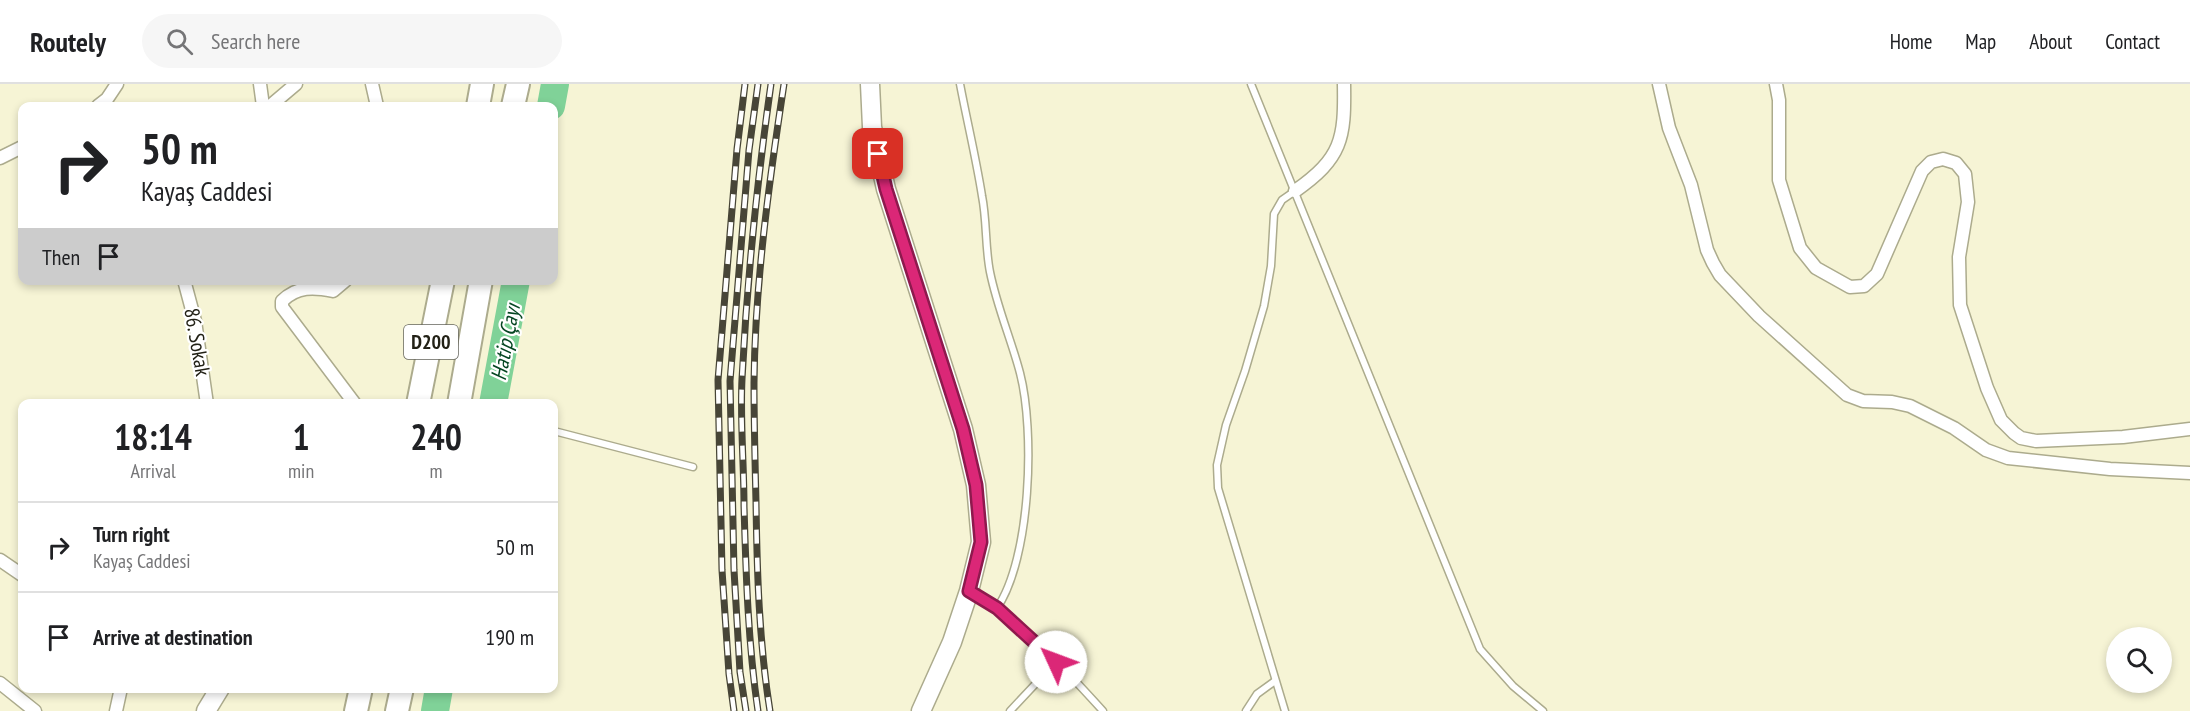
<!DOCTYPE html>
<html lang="en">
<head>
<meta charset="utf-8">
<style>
  body { margin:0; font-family:"PT Sans Narrow",sans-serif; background:#f6f6f6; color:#202124; height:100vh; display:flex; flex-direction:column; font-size:22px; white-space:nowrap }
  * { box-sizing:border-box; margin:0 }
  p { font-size:20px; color:#757577 }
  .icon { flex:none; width:33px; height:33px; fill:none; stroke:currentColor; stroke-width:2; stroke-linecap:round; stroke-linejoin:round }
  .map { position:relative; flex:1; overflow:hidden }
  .panel { position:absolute; left:18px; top:315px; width:540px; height:294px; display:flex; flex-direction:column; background:#fff; border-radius:12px; box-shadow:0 3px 9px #0003 }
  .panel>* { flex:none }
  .guide { position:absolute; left:18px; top:18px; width:540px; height:183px; border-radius:12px; box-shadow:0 3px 9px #0003; background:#fff; color:#202124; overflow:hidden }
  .tools { position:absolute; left:2106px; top:543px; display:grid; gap:12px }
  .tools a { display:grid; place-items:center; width:66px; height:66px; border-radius:50%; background:#fff; box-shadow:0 3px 9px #0003; font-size:30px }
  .pin { position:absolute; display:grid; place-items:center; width:51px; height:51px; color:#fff; margin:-26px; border-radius:12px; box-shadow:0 3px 9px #0006 }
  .me { position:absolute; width:66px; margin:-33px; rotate:313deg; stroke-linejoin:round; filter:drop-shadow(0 0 4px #0008) }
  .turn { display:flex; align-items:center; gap:21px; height:126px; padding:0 24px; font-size:27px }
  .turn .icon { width:78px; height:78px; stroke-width:2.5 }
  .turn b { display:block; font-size:42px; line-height:51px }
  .then { display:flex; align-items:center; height:57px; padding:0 24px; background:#0003; gap:12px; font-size:22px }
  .eta { display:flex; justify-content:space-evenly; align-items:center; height:102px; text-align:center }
  .eta b { font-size:36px; font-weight:600; line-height:42px }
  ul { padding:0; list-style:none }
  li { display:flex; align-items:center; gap:18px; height:90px; padding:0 24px; border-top:2px solid #e0e0e0 }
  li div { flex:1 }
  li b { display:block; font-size:22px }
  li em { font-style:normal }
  header { display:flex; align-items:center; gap:36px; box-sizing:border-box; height:84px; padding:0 30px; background:#fff; border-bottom:2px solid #e0e0e0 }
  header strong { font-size:28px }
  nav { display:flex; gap:33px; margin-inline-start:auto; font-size:21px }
  .search { width:420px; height:54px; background:#f6f6f6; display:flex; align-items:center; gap:15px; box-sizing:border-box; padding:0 21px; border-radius:33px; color:#757577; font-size:22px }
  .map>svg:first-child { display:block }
</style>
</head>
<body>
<header>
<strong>Routely</strong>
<div class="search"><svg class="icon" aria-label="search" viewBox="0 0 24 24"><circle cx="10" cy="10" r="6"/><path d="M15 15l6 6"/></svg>Search here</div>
<nav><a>Home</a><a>Map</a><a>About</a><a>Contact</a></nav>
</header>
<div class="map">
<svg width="2190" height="627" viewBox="0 0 2190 627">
  <rect width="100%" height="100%" fill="#f6f4d5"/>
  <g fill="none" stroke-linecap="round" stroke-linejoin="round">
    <g stroke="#80d298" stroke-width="28">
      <polyline points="551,22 555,0"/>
      <polyline points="493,320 516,196"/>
      <polyline points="435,627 439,604"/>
    </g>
    <g stroke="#acab8d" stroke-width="9">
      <g id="lane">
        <path d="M 960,0 C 967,37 976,74 982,112 C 987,137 985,163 990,188 C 997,223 1011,255 1020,289 C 1035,347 1031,474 997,524"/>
        <polyline points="1251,0 1480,565 1513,602 1543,627"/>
        <polyline points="554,347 693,383"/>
        <path d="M 972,509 C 1022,538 1064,584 1103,627"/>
        <polyline points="1010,627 1056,578"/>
        <polyline points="1246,627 1257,610 1275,597"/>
        <polyline points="1285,627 1218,404 1217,381 1226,341 1245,287 1264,222 1271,182 1274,130 1282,116 1295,107"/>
      </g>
    </g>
    <g stroke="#acab8d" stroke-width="15">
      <g id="street">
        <polyline points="260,0 263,22"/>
        <polyline points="372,0 377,22"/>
        <polyline points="1659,0 1669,44 1691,101 1707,166 1713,179 1720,191 1759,232 1847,311 1863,317 1892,318 1910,322 1954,344 1986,366 2008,374 2110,385 2190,389"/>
        <polyline points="1776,0 1779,16 1779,96 1800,164 1816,184 1850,203 1864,202 1877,190 1922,87 1931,78 1943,75 1956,79 1965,90 1968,118 1959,173 1960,221 1987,304 2001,336 2014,349 2021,354 2036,357 2123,353 2190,345"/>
        <polyline points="98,22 107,15 117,0"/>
        <polyline points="270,22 296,0"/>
        <polyline points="0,74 22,63"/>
        <path d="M 1295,107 C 1342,74 1345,55 1344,0"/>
        <polyline points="184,196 195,237 207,320"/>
        <path d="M 346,196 L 333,207 C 314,203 297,202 282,217 L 282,223 L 355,320"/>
        <polyline points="0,476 22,491"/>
        <polyline points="0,599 35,627"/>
        <polyline points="116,627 121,604"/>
      </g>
    </g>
    <g stroke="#acab8d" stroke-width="21">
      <g id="secondary">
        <polyline points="870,0 872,43 886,105 963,345 976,401 981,458 969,507 952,558 921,627"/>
        <polyline points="206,627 220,604"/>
      </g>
    </g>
    <g stroke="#acab8d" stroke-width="26">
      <g id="highway">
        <polyline points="478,22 482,0"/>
        <polyline points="513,22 518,0"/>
        <polyline points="418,320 443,196"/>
        <polyline points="459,320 481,196"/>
        <polyline points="356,627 361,604"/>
        <polyline points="397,627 402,604"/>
      </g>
    </g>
    <use href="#lane" stroke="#fff" stroke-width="6"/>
    <use href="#street" stroke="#fff" stroke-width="12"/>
    <use href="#secondary" stroke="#fff" stroke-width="18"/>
    <use href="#highway" stroke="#fff" stroke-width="22"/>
    <g stroke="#474537" stroke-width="7">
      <g id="rail">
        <polyline points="734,627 729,590 722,486 718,296 737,65 745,0"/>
        <polyline points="746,627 740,588 734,486 730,297 749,66 758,0"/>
        <path d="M 758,627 C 748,559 746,491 744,422 C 744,380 740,337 742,295 C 747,196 757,98 771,0"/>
        <path d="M 770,627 C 759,558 757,488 756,418 C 755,378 754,339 754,299 C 755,199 769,99 784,0"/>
      </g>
    </g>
    <use href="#rail" stroke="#fff" stroke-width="4.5" stroke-dasharray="14" stroke-linecap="butt"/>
  </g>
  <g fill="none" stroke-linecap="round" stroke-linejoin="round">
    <g stroke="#8e194d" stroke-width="15">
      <polyline id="route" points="878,70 886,105 963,345 976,401 981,458 969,507 997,524 1056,578"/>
    </g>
    <use href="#route" stroke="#db2777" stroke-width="10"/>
  </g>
  <g text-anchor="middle" stroke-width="4.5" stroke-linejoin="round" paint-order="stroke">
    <rect fill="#fff" stroke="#64645c" stroke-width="1.5" x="404" y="241" width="54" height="34" rx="4.5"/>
    <g font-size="20" font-weight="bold" fill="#222116">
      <text x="431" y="265">D200</text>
    </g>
    <g font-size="21" fill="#222116" stroke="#fff">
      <text transform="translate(197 258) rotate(80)" y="7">86. Sokak</text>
    </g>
    <g font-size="22" font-style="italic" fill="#054622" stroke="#fff">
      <text transform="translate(505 258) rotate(-79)" y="8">Hatip Çayı</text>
    </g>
  </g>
</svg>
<div class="tools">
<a><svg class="icon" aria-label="search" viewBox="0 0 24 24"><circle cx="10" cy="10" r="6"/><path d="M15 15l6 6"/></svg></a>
</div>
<div class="pin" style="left:878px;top:70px;background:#d93025"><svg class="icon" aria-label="arrive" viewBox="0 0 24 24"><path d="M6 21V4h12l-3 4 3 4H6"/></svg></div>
<svg class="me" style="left:1056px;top:578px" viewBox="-20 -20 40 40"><circle r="19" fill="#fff"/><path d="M0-13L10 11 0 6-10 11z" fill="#db2777"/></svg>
<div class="guide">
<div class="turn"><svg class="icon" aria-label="right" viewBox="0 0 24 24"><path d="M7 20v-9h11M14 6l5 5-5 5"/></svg><div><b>50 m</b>Kayaş Caddesi</div></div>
<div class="then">Then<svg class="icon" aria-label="arrive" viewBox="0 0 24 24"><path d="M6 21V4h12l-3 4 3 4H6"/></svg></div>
</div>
<section class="panel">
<div class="eta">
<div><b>18:14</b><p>Arrival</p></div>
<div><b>1</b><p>min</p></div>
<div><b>240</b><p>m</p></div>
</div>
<ul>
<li><svg class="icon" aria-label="right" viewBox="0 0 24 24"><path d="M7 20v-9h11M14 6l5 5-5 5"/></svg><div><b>Turn right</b><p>Kayaş Caddesi</p></div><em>50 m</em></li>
<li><svg class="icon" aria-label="arrive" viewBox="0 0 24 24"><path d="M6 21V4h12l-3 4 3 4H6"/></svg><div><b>Arrive at destination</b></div><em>190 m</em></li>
</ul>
</section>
</div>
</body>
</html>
